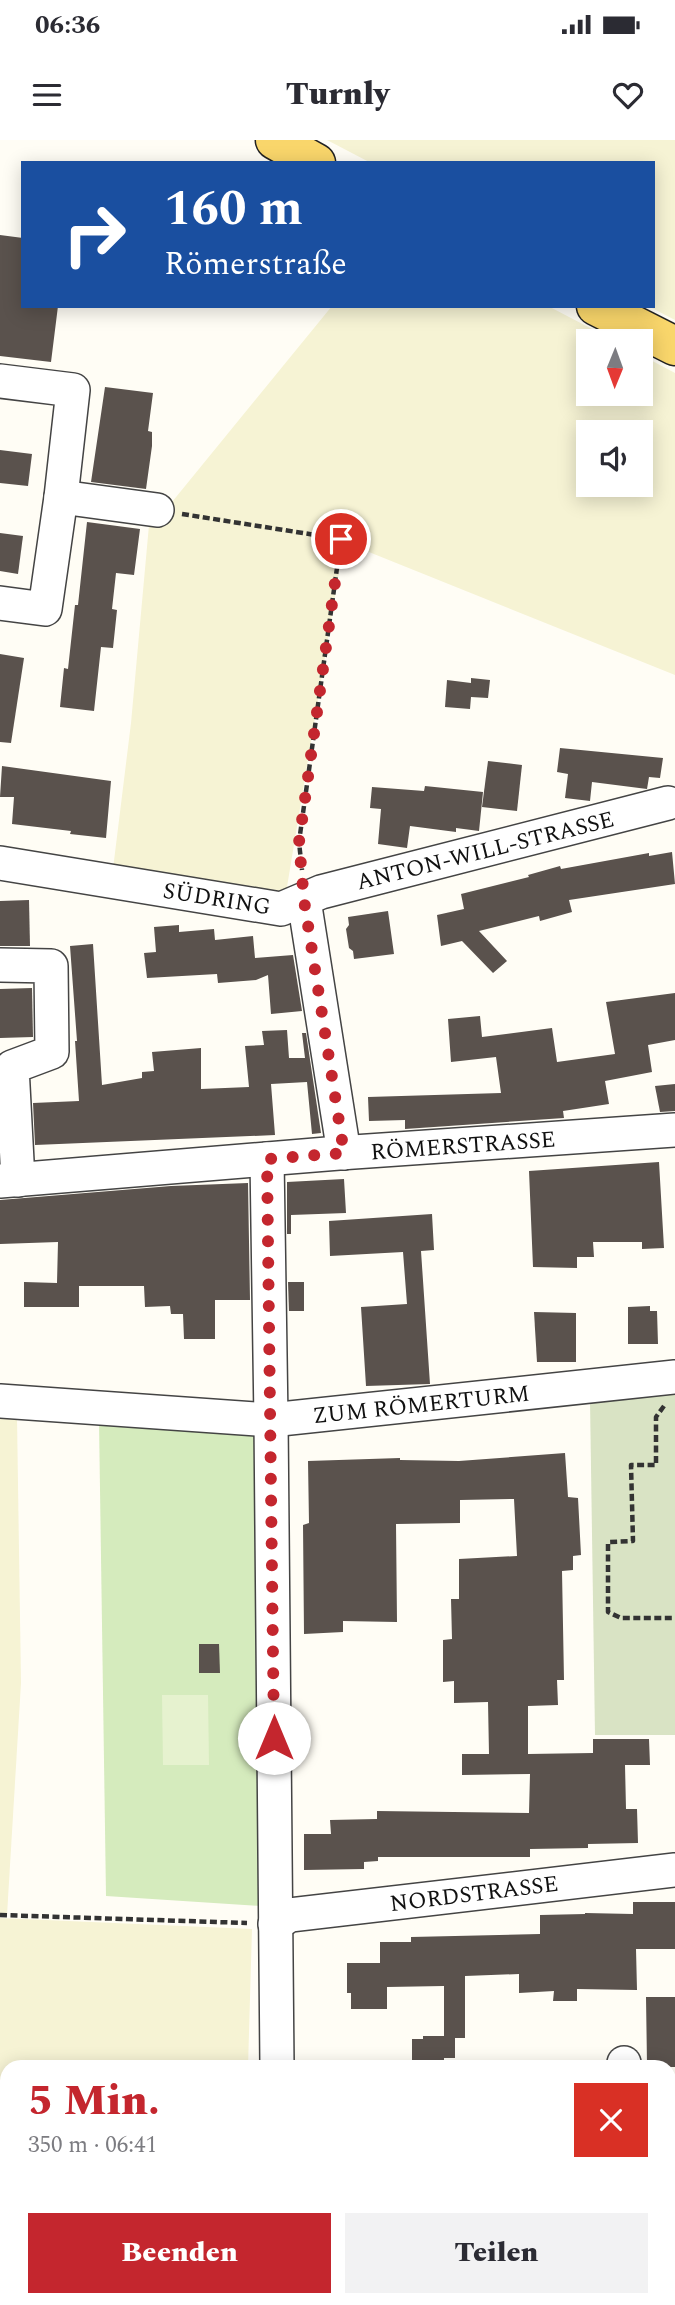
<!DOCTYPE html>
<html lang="de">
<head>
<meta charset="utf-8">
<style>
  body { margin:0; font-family:Spectral,serif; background:#f2f2f3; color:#2b2b33; height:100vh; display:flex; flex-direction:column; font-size:26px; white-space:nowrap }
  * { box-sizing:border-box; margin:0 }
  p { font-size:23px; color:#7c7c81 }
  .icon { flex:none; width:38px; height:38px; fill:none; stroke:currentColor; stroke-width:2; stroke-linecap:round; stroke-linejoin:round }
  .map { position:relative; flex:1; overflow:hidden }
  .sheet { position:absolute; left:0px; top:1920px; width:676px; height:247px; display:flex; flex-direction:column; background:#fff; border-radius:21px 21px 0 0; box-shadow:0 4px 18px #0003 }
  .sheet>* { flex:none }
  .top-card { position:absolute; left:21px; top:21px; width:634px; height:147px; border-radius:0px; box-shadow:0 4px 18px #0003; background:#1a4fa0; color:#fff; overflow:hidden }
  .needle { width:46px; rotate:181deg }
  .controls { position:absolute; left:576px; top:189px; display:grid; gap:14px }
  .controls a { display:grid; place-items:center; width:77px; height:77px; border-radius:0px; background:#fff; box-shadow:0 4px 18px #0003; font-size:35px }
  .pin { position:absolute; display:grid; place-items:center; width:60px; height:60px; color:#fff; margin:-30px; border:4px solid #fff; border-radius:50%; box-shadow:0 2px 7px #0007 }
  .me { position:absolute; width:77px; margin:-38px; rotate:0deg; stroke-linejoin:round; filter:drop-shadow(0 0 5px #0008) }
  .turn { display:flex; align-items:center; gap:24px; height:147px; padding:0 28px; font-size:32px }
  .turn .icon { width:91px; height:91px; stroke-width:2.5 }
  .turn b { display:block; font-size:49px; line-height:60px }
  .round { display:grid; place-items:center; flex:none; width:74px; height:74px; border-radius:0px; background:#f2f2f3 }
  .head { display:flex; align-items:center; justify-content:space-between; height:119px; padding:0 28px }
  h1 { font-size:42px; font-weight:800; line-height:52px; color:#c4262e }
  .button { display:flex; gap:14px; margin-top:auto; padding:14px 28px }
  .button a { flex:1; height:80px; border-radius:0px; background:#c4262e; color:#fff; font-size:28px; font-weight:800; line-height:80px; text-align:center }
  .button a+a { background:#f2f2f3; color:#2b2b33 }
  .status { display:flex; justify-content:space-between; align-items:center; height:49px; padding:0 35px; background:#fff; direction:ltr }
  .status svg { height:19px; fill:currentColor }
  header { display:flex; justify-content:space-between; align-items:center; height:91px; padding:0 28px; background:#fff; font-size:32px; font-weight:800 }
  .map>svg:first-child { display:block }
</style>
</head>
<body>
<div class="status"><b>06:36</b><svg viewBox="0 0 49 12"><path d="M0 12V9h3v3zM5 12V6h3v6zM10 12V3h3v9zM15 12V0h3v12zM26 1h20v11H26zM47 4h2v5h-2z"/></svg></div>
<header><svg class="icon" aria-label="menu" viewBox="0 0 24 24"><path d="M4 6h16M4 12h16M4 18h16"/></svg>Turnly<svg class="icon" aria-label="heart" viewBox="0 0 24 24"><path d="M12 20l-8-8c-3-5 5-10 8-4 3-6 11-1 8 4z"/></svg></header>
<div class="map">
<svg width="675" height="2165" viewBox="0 0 675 2165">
  <rect width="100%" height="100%" fill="#fffdf5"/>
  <g fill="#f6f3d4" fill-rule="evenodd">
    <polygon points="327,0 675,0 675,180 648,166 653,166 653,23 371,23"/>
    <path d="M 332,166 L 548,166 L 615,201 L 588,201 L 588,254 L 640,254 L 641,215 L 675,233 L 675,535 L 344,402 L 285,759 L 113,729 L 131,583 L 149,385 L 172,362 ZM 588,292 L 640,292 L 640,345 L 588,345 Z"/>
    <polygon points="0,1276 17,1277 21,1543 7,1775 0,1774"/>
    <polygon points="0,1778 252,1789 248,1927 7,1927 7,2114 0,2111"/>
    <polygon points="122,2160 225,2160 224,2165 136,2165"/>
  </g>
  <polygon fill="#d5ebbd" points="99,1281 259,1295 260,1766 106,1756"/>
  <polygon fill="#b9dc9c" points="0,2116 7,2119 7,2160 109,2160 123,2165 0,2165"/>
  <polygon fill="#d9e3c4" points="675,1251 675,1595 595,1595 590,1260"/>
  <polygon fill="#e6f2cf" points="162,1555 208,1555 209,1625 163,1625"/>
  <g fill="#5a524d">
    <polygon points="0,95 23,98 23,166 58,166 51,222 0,216"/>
    <polygon points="105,247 153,253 148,291 152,292 152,306 146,349 91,342"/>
    <polygon points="0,310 32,314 28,346 0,343"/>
    <polygon points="87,382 140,389 134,435 116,433 112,469 117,470 113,508 101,507 94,571 60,567 64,528 68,529 75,465 78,465"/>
    <polygon points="0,393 23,396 18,434 0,431"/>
    <polygon points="0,514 24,518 11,603 0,602"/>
    <polygon points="471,538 490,540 488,558 471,557 470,569 445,567 447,540 471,543"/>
    <polygon points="560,608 663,618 660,638 649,637 647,649 592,642 590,661 565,658 568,634 557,632"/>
    <polygon points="488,621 522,625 517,671 482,667"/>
    <polygon points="2,626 111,641 106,698 70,694 71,691 12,684 14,657 0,657"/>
    <polygon points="425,646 483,652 479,691 456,688 456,692 410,686 407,708 378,704 381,669 370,668 372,647 424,651"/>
    <polygon points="672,712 675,744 569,760 572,772 540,781 539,776 479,791 507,821 493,833 462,801 441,806 437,775 464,769 461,754 529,737 528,735 560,726 561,729 649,713 649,716"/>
    <polygon points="29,760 30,806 0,806 0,761"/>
    <polygon points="388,771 394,814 354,819 353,811 349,808 346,789 349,785 348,777"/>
    <polygon points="179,785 179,792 214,789 215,800 253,796 255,818 293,815 302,871 271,874 268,835 256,840 218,843 217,834 147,838 144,813 156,812 154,787"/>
    <polygon points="93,804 102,945 142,938 142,932 154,931 152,912 201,908 201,949 249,947 245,906 264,905 262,891 287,890 289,918 305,918 302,893 306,893 321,993 312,994 307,942 271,944 275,995 35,1005 33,963 79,961 75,901 77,901 70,806"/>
    <polygon points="32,848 33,897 0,898 0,849"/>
    <polygon points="675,853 675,900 648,905 652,932 605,941 609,964 563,971 564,978 405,989 405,980 369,981 368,957 501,953 496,917 451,922 448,879 480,876 482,897 552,888 557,922 615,914 606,862"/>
    <polygon points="675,944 675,971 660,972 655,946"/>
    <polygon points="659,1022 664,1108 642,1109 642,1102 593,1102 594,1117 577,1117 577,1128 533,1127 529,1031"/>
    <polygon points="344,1039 346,1073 291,1075 291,1094 287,1094 287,1042"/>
    <polygon points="248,1043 250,1160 215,1160 215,1199 184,1199 183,1174 171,1174 170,1166 145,1167 144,1146 79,1146 79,1167 24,1167 24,1142 57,1143 58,1102 0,1104 0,1060 171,1046"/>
    <polygon points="432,1074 434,1110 421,1111 430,1244 366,1246 361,1167 407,1164 403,1112 330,1116 329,1081"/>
    <polygon points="288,1142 304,1142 304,1171 289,1171"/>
    <polygon points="650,1166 650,1171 657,1171 658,1204 628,1204 628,1167"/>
    <polygon points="534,1172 576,1173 576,1222 537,1222"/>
    <polygon points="565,1313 568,1357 578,1358 581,1415 573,1416 573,1430 562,1431 564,1540 557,1540 558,1565 528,1566 528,1614 593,1613 593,1599 649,1599 650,1625 625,1625 626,1669 637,1669 638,1703 588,1704 588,1708 530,1709 530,1717 378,1717 378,1721 364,1722 364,1729 304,1730 304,1694 331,1694 330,1680 377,1679 377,1671 529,1673 530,1634 462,1635 462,1614 489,1614 488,1562 454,1563 454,1541 443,1542 443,1500 452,1499 451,1459 459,1459 459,1419 517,1416 514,1359 460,1360 460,1383 396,1384 397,1482 343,1481 343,1492 304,1494 303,1385 309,1383 308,1321 400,1318 400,1320 459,1321"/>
    <polygon points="199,1504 219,1504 220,1533 199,1533"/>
    <polygon points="633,1762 675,1762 675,1809 636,1809 637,1850 577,1849 577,1861 553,1861 554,1851 519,1853 519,1834 465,1836 465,1898 455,1898 455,1918 444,1918 444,1927 412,1927 412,1899 423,1899 423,1896 444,1896 444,1846 387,1847 387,1869 351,1869 351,1853 347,1853 347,1823 380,1823 380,1802 411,1802 411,1797 540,1794 540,1775 585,1774 585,1773 633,1774"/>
    <polygon points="646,1857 675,1857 675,1927 656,1927 656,1924 647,1924"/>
  </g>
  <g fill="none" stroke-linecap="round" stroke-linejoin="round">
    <g stroke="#444" stroke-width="36">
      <g id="minor">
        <polyline points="0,241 73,250 61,357 45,469 0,463"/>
        <polyline points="61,357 157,370"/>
        <polyline points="0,723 281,769 321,752 668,663"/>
        <polyline points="304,760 344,1013"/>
        <polyline points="0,825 51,826 52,912 12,927 18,1040"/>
        <polyline points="267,1019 271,1280 277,1927"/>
        <polyline points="0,1041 339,1013 675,990"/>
        <polyline points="0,1261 271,1280 675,1237"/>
        <polyline points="275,1784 290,1775 675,1730"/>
        <polyline points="624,1923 624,1927"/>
        <polyline points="668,2118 675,2120"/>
      </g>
    </g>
    <g stroke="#222" stroke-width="41">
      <g id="major">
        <polyline points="275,0 316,23"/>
        <polyline points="596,166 675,206"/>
      </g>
    </g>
    <g stroke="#333" stroke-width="4.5" stroke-dasharray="7 3.5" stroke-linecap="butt">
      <polyline points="182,374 341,399 299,702 302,730"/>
      <polyline points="664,1266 656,1277 656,1325 631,1325 633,1401 609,1402 608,1404 608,1472 621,1478 675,1478"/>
      <polyline points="0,1775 247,1783"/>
      <polyline points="249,2165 251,2160"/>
    </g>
    <use href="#minor" stroke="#fff" stroke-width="33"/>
    <use href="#major" stroke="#f9d66b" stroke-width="38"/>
  </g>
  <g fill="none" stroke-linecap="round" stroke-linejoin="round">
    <polyline stroke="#c4262e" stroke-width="12" stroke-dasharray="0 21.6" points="274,1598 267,1019 344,1013 304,760 299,702 341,399"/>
  </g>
  <g text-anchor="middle" stroke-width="7" stroke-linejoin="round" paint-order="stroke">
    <g font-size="23" fill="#111" stroke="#fff">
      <text transform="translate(485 710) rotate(-14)" y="8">ANTON-WILL-STRASSE</text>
      <text transform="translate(217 758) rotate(9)" y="8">SÜDRING</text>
      <text transform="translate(463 1005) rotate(-4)" y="8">RÖMERSTRASSE</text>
      <text transform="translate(421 1264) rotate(-6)" y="8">ZUM RÖMERTURM</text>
      <text transform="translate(474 1753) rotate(-7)" y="8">NORDSTRASSE</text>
    </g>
  </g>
</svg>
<div class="controls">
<a><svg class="needle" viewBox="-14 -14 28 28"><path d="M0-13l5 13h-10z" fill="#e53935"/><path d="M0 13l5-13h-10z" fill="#7c7c81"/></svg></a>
<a><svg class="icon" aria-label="sound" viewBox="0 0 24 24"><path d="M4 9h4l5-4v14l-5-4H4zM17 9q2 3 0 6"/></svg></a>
</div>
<div class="pin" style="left:341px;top:399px;background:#d93025"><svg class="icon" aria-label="arrive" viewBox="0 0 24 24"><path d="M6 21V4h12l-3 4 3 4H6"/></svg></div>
<svg class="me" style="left:274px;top:1598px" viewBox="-20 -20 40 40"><circle r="19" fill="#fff"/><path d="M0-13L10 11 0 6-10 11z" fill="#c4262e"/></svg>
<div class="top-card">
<div class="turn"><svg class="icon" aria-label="right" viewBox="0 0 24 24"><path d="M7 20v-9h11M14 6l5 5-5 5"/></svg><div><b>160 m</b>Römerstraße</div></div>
</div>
<section class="sheet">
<div class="head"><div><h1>5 Min.</h1><p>350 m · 06:41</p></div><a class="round" style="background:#d93025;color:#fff"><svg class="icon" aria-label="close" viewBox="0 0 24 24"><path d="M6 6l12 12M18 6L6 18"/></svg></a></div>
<div class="button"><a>Beenden</a><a>Teilen</a></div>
</section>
</div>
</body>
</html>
